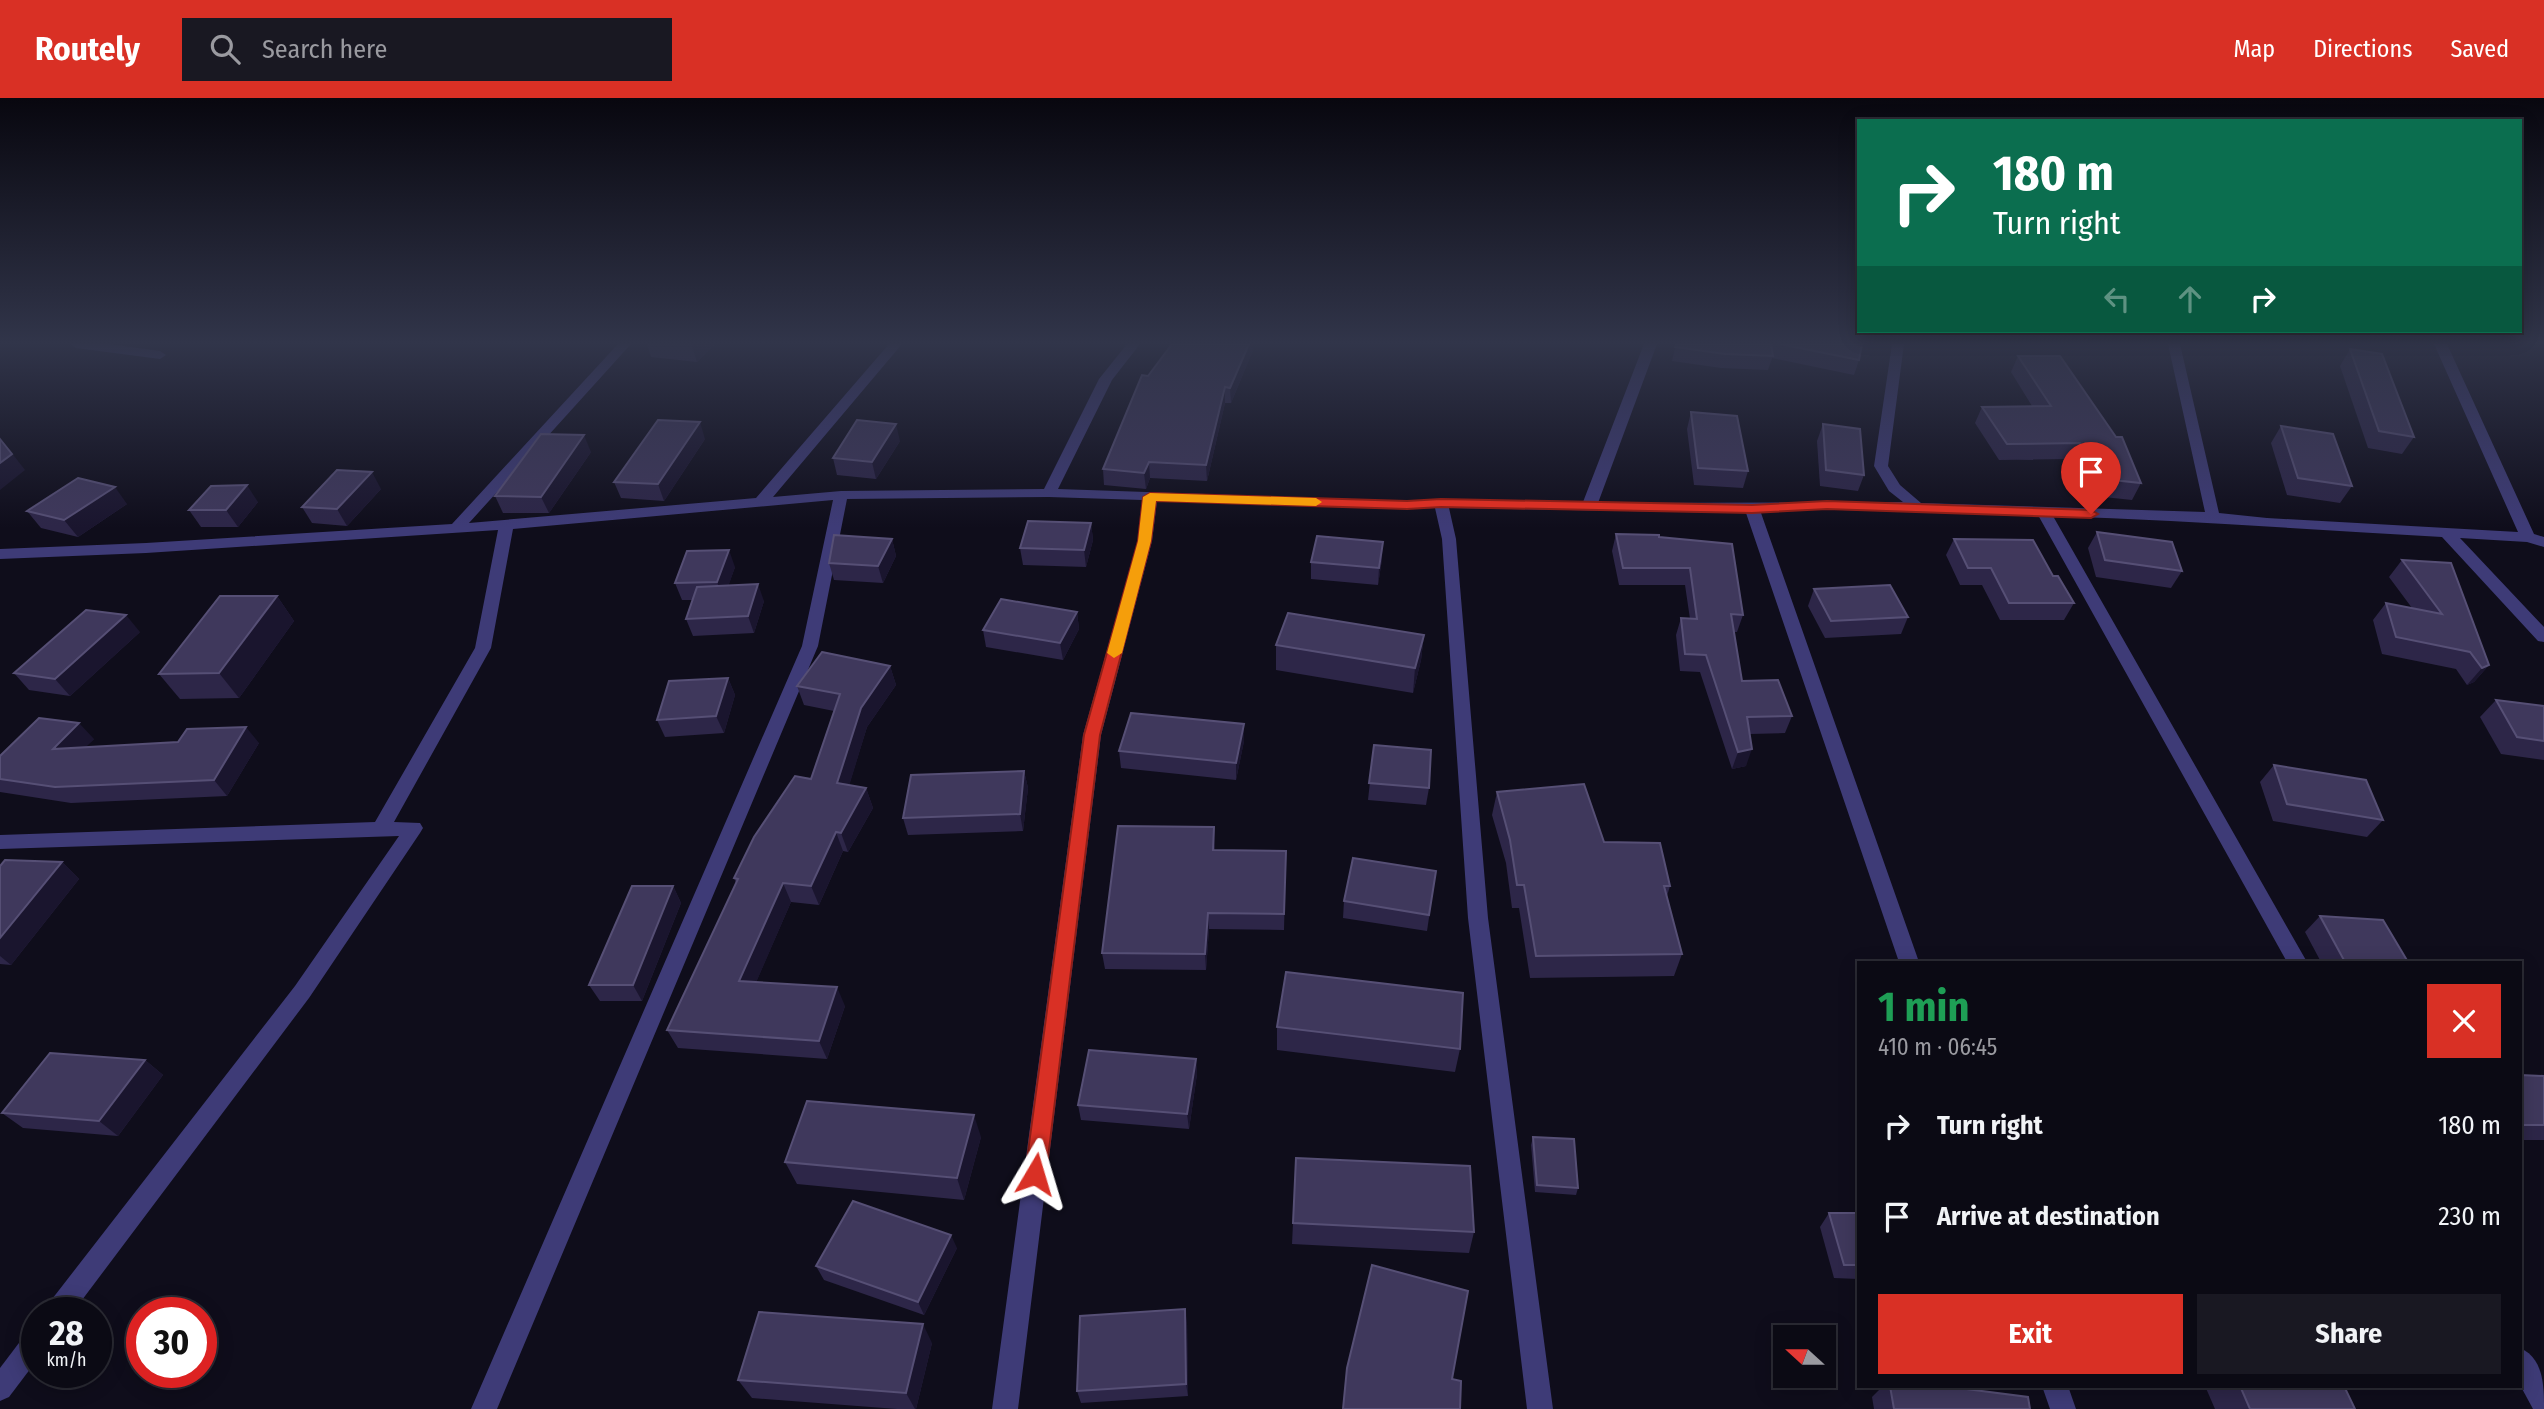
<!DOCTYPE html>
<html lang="en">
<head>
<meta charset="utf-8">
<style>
  body { margin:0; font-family:"Fira Sans Condensed",sans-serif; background:#191822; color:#f1f3f6; height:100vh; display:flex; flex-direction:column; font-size:26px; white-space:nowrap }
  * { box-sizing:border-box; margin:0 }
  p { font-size:23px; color:#9a9aa0 }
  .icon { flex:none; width:38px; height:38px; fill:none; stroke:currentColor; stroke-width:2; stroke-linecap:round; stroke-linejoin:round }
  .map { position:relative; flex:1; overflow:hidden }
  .details { position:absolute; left:1857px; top:863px; width:665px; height:427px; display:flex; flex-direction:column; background:#0b0a14; border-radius:0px; box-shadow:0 4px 18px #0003,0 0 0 2px #2b2b34 }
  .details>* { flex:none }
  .hud { position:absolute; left:1857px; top:21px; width:665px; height:214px; border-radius:0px; box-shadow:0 4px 18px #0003,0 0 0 2px #2b2b34; background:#0b6e4f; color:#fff; overflow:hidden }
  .needle { width:46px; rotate:291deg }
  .tools { position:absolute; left:1773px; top:1227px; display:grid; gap:14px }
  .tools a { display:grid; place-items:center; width:63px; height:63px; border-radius:0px; background:#0b0a14; box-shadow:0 4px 18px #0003,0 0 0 2px #2b2b34; font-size:35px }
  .speed { position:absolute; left:21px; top:1199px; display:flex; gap:14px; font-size:35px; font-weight:700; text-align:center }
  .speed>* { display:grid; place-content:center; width:91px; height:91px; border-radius:50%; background:#0b0a14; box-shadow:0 4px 18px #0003,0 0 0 2px #2b2b34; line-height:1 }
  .speed small { font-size:18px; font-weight:400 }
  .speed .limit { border:10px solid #d22; background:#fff; color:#111 }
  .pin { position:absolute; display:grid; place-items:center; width:60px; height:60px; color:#fff; margin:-72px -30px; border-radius:50% 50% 50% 0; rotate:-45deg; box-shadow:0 0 7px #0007 }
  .pin .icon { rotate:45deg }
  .me { position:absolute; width:77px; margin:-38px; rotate:7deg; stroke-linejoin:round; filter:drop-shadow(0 0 5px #0008) }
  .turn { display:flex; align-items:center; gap:24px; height:147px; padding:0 21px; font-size:32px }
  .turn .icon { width:91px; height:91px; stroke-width:2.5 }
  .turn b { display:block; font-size:49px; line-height:60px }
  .lanes { display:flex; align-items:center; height:66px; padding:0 21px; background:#0003; justify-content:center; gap:35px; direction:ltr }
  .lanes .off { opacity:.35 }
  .round { display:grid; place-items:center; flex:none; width:74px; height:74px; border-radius:0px; background:#191822 }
  .head { display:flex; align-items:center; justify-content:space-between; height:119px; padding:0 21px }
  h1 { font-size:42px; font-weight:700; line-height:52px; color:#1e9e55 }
  .cta { display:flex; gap:14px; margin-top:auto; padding:14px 21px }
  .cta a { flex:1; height:80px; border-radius:0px; background:#d93025; color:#fff; font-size:28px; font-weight:700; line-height:80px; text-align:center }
  .cta a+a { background:#191822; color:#f1f3f6 }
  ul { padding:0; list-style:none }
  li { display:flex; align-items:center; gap:21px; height:91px; padding:0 21px }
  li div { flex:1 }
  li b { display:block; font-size:26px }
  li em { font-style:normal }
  header { display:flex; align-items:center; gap:42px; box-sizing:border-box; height:98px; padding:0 35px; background:#d93025; color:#fff }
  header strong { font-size:33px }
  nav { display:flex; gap:38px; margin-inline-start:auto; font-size:24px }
  .search { width:490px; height:63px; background:#191822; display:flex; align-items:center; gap:18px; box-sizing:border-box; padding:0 24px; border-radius:0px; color:#9a9aa0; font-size:26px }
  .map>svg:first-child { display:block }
</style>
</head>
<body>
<header>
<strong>Routely</strong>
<div class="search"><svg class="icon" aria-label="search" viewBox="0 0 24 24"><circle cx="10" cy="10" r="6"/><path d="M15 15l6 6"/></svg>Search here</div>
<nav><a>Map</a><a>Directions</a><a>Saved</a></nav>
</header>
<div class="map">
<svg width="2544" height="1311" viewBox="0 0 2544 1311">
  <rect width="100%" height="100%" fill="#0f0d1b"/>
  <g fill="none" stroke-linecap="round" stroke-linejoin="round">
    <g fill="#3e3b77" fill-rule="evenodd">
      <polygon points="70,246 109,246 160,253 166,257 160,261 76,250"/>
      <path d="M 618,246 L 631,246 L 469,425 L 756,400 L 889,246 L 902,246 L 773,399 L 841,393 L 1044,391 L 1099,281 L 1127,246 L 1140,246 L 1112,282 L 1058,391 L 1407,403 L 1441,401 L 1583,404 L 1644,246 L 1657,246 L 1598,405 L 1903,404 L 1889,393 L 1874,368 L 1892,246 L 1904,246 L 1888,368 L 1900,387 L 1921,405 L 2205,414 L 2168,246 L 2180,246 L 2219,415 L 2267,420 L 2518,434 L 2434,246 L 2447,246 L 2534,436 L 2544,439 L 2544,449 L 2527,444 L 2460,440 L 2544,529 L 2544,544 L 2538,543 L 2442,439 C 2313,432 2183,422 2053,418 L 2307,864 L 2287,864 L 2038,417 L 1804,411 L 1761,415 L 1919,864 L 1899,864 L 1746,415 L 1449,410 L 1456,441 L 1488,820 L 1553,1311 L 1527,1311 L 1468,820 L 1442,441 L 1435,410 L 1407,411 L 1157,403 L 1152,443 L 1101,637 L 1018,1311 L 992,1311 L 1083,637 L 1138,443 L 1142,402 L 1049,399 L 847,401 L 818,548 L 497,1311 L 471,1311 L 802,548 L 833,402 L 513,431 L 491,550 L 394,724 L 420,725 L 423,730 L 420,735 L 309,900 L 73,1214 L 46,1214 L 49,1205 L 295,888 L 399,738 L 0,751 L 0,737 L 375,724 L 475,550 L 498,432 L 146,455 L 0,461 L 0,451 L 146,445 L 452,426 Z"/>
      <polygon points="37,1230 37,1262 9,1299 0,1303 0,1270 28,1233"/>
      <path d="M 2520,1250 C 2544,1260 2544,1289 2544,1311 L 2533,1311 L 2520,1287 Z"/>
      <polygon points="2042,1288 2068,1288 2076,1311 2050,1311"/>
    </g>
  </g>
  <g fill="#2d2648">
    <polygon points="647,246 715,246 697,264 651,259"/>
    <polygon points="1676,246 1862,246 1859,262 1854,277 1772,260 1768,272 1721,270 1672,263"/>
    <polygon points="2350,251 2414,339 2402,356 2368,350 2340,268"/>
    <polygon points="1253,252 1231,305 1225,305 1207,383 1150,380 1146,391 1104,387 1103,371"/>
    <polygon points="2018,258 2141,385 2132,402 2085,397 2071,361 1999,362 1975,325 1982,309 2032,308 2011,274"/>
    <polygon points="1691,314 1748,373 1743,390 1694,387 1687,331"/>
    <polygon points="1823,326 1864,377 1858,393 1820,388 1817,343"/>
    <polygon points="2281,328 2352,388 2340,405 2287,397 2271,345"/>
    <polygon points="705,341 664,403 621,400 614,384"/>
    <polygon points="900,343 876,381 837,377 833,360"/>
    <polygon points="591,354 549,415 503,415 495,398"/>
    <polygon points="381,391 347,428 312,425 302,409"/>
    <polygon points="258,404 238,429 201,429 189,412"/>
    <polygon points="127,406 78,439 41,430 27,413"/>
    <polygon points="1091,425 1093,442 1086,469 1023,467 1020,450"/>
    <polygon points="2097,434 2182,473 2171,490 2096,479 2088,450"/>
    <polygon points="1616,436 1659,439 1743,517 1737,534 1734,534 1742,583 1792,618 1785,635 1750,636 1746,668 1732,671 1700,574 1680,573 1676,537 1681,520 1690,521 1685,487 1619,487 1612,453"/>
    <polygon points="892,441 896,458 883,485 834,482 829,465"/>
    <polygon points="1954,441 2053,478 2074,505 2064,522 2000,522 1982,487 1960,487 1946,457"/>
    <polygon points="1382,461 1378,487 1311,481 1311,464"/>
    <polygon points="2402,462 2489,567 2474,584 2467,587 2456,571 2382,556 2373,522 2386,505 2412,510 2389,479"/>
    <polygon points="735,469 728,488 764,503 754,535 693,538 686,521 692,502 682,502 675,485"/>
    <polygon points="1814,491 1908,519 1901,536 1825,540 1808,508"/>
    <polygon points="277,498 294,523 239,600 180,601 159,576"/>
    <polygon points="1077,514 1079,531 1063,562 986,549 983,532"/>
    <polygon points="140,534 70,598 29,592 14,575"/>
    <polygon points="1424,537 1421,562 1413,595 1276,572 1276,547"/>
    <polygon points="890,568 896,587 867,629 849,687 866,690 873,710 848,754 843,753 819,807 791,804 756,884 845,908 827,961 678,950 667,932 736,785 734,780 811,681 834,613 804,607 797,588"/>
    <polygon points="728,580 735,597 724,635 665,639 657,622"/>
    <polygon points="2496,602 2544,608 2544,662 2501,656 2480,619"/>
    <polygon points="94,641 85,649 259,645 227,698 71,705 0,694 0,658"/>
    <polygon points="1244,643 1236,682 1121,670 1119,653"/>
    <polygon points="1374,647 1429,690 1426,707 1368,702"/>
    <polygon points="2274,667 2383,722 2367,739 2273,723 2260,684"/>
    <polygon points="1024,673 1028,690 1023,733 908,737 903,720"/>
    <polygon points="1497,694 1604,744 1670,788 1667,798 1682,856 1674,878 1530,880 1519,810 1512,810 1506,765 1492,717"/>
    <polygon points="1215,746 1215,752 1286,753 1284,832 1209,831 1206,872 1105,871 1102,855"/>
    <polygon points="62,764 79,781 11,867 0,866 0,768"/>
    <polygon points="1436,773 1427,833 1343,820 1344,803"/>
    <polygon points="673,788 681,805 642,903 600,903 589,887"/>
    <polygon points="2320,818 2408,864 2321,864 2305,834"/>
    <polygon points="1277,929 1460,951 1455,974 1277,952"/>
    <polygon points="1196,961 1197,976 1189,1031 1081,1022 1078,1007"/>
    <polygon points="145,962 163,977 118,1038 23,1030 2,1015"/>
    <polygon points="2520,977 2544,978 2544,1042 2520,1042"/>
    <polygon points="981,1039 964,1102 797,1086 785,1064"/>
    <polygon points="1533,1039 1578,1090 1576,1097 1535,1094 1531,1047"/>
    <polygon points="1829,1115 1858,1115 1858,1181 1834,1180 1820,1129"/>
    <polygon points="1293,1125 1474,1134 1469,1155 1292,1146"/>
    <polygon points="957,1150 924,1217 824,1182 816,1168"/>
    <polygon points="1187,1224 1188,1298 1081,1305 1077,1293"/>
    <polygon points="932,1245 916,1311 897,1311 752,1300 738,1282"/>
    <polygon points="1883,1288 1943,1288 2030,1311 1874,1311 1872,1299"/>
    <polygon points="2205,1288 2344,1288 2355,1311 2215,1311"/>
  </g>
  <g fill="#1a152e">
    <polygon points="693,246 715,246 697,264 692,248"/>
    <polygon points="1249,246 1253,246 1253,252 1231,305 1230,290"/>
    <polygon points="1225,289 1225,305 1207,383 1206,367"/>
    <polygon points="700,324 705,341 664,403 658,386"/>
    <polygon points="896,326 900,343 876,381 872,364"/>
    <polygon points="584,337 591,354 549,415 541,399"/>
    <polygon points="11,354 25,372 0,392 0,365"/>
    <polygon points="1149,364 1150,380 1146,391 1144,375"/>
    <polygon points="372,374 381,391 347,428 337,411"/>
    <polygon points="247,387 258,404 238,429 226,412"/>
    <polygon points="115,389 127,406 78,439 64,422"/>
    <polygon points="1091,425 1093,442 1086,469 1084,452"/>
    <polygon points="892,441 896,458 883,485 878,468"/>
    <polygon points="1383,444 1382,461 1378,487 1379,470"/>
    <polygon points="729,452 735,469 724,501 717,484"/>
    <polygon points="758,486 764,503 754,535 748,518"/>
    <polygon points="277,498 294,523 239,600 219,575"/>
    <polygon points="1077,514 1079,531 1063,562 1060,545"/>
    <polygon points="126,517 140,534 70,598 55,581"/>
    <polygon points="1424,537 1421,562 1413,595 1415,570"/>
    <polygon points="2489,567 2474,584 2467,587 2482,570"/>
    <polygon points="890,568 896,587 867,629 844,705 837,685 861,610"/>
    <polygon points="728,580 735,597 724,635 716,618"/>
    <polygon points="79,625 94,641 68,667 53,651"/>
    <polygon points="1244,626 1244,643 1236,682 1236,665"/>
    <polygon points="246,629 259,645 227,698 214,682"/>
    <polygon points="1752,651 1746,668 1732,671 1738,654"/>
    <polygon points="1024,673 1028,690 1023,733 1020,716"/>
    <polygon points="866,690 873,710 848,754 841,735"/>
    <polygon points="1214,729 1215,746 1213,769 1213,752"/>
    <polygon points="836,734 843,753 819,807 811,788"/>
    <polygon points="62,764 79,781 11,867 0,858 0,840"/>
    <polygon points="783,785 791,804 749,901 739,883"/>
    <polygon points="673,788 681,805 642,903 633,887"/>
    <polygon points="1208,815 1209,831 1206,872 1205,856"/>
    <polygon points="837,889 845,908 827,961 819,943"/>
    <polygon points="1196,961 1197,976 1189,1031 1187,1016"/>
    <polygon points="145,962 163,977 118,1038 99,1023"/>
    <polygon points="974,1017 981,1039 964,1102 957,1080"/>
    <polygon points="951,1137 957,1150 924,1217 918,1204"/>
    <polygon points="1185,1211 1187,1224 1188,1298 1186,1286"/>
    <polygon points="923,1226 932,1245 916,1311 915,1311 906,1295"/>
  </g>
  <g fill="#3f385c" stroke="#564f75" stroke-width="2">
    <polygon points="1172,246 1249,246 1230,290 1225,289 1206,367 1149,364 1144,375 1103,371 1142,277 1148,278"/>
    <polygon points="1676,246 1771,246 1773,258 1725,256 1675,249"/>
    <polygon points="1780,246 1862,246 1859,262"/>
    <polygon points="2350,251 2382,256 2414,339 2379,333"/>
    <polygon points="2018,258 2060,258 2116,339 2122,339 2141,385 2094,380 2080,345 2007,346 1982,309 2051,308"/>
    <polygon points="1691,314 1737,318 1748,373 1698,370"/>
    <polygon points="658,322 700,324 658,386 614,384"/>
    <polygon points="857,322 896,326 872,364 833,360"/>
    <polygon points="1823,326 1860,331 1864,377 1826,372"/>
    <polygon points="2281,328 2333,336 2352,388 2298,380"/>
    <polygon points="541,336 584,337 541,399 495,398"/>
    <polygon points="0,341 12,356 0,365"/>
    <polygon points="337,372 372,374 337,411 302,409"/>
    <polygon points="78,380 115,389 64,422 27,413"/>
    <polygon points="247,387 226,412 189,412 211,388"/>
    <polygon points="1028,423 1091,425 1084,452 1020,450"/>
    <polygon points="2097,434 2172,444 2182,473 2105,462"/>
    <polygon points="1616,436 1659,437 1659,439 1732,446 1743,517 1731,516 1742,583 1778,582 1792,618 1747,619 1752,651 1738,654 1706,557 1685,556 1681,520 1697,521 1690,470 1623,470"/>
    <polygon points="834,437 892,441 878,468 829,465"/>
    <polygon points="1317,438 1383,444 1379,470 1311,464"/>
    <polygon points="1954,441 2033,442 2053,478 2058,478 2074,505 2009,505 1991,470 1968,470"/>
    <polygon points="729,452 717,484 675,485 687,453"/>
    <polygon points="2402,462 2451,465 2489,567 2482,570 2470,554 2396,539 2386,505 2442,516"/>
    <polygon points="758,486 748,518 686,521 697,489"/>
    <polygon points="1890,487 1908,519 1831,523 1814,491"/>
    <polygon points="220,498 277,498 219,575 159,576"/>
    <polygon points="1001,501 1077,514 1060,545 983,532"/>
    <polygon points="86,512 126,517 55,581 14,575"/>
    <polygon points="1288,515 1424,537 1415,570 1276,547"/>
    <polygon points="822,554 890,568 861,610 837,685 866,690 841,735 836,734 811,788 783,785 739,883 837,889 819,943 667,932 738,781 734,780 754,739 795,678 811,681 840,596 797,588"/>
    <polygon points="728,580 716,618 657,622 669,583"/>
    <polygon points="2496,602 2544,608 2544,643 2517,639"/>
    <polygon points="1131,615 1244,626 1236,665 1119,653"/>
    <polygon points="39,620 79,625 53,651 178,644 187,631 246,629 214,682 55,689 0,681 0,658"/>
    <polygon points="1374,647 1431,652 1429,690 1369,685"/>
    <polygon points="2274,667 2366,682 2383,722 2287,706"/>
    <polygon points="1024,673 1020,716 903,720 911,677"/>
    <polygon points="1584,686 1604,744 1660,745 1670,788 1664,788 1682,856 1536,858 1524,787 1517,787 1510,742 1497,694"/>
    <polygon points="1118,728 1214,729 1213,752 1286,753 1284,816 1208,815 1205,856 1102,855"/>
    <polygon points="1353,760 1436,773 1429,817 1344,803"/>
    <polygon points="5,762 62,764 0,840 0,768"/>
    <polygon points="632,788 673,788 633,887 589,887"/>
    <polygon points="2320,818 2383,822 2408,864 2345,864"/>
    <polygon points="1286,874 1463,895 1460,951 1277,929"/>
    <polygon points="1089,952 1196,961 1187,1016 1078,1007"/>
    <polygon points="50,955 145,962 99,1023 2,1015"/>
    <polygon points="2520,977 2544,978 2544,1027 2520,1027"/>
    <polygon points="807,1003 974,1017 957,1080 785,1064"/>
    <polygon points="1533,1039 1574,1041 1578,1090 1537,1087"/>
    <polygon points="1296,1060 1470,1068 1474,1134 1293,1125"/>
    <polygon points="853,1103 951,1137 918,1204 816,1168"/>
    <polygon points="1829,1115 1858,1115 1858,1167 1844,1167"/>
    <polygon points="1372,1167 1468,1193 1452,1281 1461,1283 1460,1311 1343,1311 1347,1270"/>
    <polygon points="1185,1211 1186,1286 1077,1293 1080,1218"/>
    <polygon points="759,1214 923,1226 906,1295 738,1282"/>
    <polygon points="1890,1288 1943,1288 2028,1299 2030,1311 1894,1311"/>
    <polygon points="2240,1288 2344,1288 2355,1311 2250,1311"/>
  </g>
  <linearGradient id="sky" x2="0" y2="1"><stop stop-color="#08070f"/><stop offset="0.57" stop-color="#31354a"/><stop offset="1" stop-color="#31354a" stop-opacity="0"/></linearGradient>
  <rect width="2544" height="430" fill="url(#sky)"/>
  <polygon fill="#d93025" stroke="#8d1f18" stroke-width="2" points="1150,395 1407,403 1441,401 1752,407 1827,403 2091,412 2098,416 2091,420 1827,411 1752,415 1441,409 1407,411 1156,403 1151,443 1100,637 1046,1076 1043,1083 1035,1086 1028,1083 1025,1076 1084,637 1138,443 1143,399"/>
  <polygon fill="#f59e0b" points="1150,395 1316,400 1322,404 1316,408 1156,403 1151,443 1122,555 1114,560 1107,555 1138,443 1143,399"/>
</svg>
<div class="tools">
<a><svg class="needle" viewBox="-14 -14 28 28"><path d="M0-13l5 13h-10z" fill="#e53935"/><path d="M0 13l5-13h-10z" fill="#9a9aa0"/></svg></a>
</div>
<div class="speed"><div>28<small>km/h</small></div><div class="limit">30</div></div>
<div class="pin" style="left:2091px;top:416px;background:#d93025"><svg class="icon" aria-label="arrive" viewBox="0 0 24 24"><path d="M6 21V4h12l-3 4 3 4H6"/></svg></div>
<svg class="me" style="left:1035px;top:1076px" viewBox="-20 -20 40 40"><path d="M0-17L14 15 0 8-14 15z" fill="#d93025" stroke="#fff" stroke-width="4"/></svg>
<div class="hud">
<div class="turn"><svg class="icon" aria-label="right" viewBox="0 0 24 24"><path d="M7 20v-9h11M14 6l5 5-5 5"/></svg><div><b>180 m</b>Turn right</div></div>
<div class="lanes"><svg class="icon off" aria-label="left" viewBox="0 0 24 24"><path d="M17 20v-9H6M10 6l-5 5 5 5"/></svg><svg class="icon off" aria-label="ahead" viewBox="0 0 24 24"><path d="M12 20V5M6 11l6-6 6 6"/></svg><svg class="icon" aria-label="right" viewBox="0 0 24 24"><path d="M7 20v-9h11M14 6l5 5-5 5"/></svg></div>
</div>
<section class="details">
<div class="head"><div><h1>1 min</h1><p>410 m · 06:45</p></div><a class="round" style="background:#d93025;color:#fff"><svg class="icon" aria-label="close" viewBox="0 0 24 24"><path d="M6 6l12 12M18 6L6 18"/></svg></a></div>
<ul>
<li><svg class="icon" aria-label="right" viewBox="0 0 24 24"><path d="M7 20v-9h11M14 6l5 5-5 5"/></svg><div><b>Turn right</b></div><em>180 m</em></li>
<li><svg class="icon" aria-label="arrive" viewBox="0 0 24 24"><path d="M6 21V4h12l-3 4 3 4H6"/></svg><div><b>Arrive at destination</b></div><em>230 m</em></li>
</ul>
<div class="cta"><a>Exit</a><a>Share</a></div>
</section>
</div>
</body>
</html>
